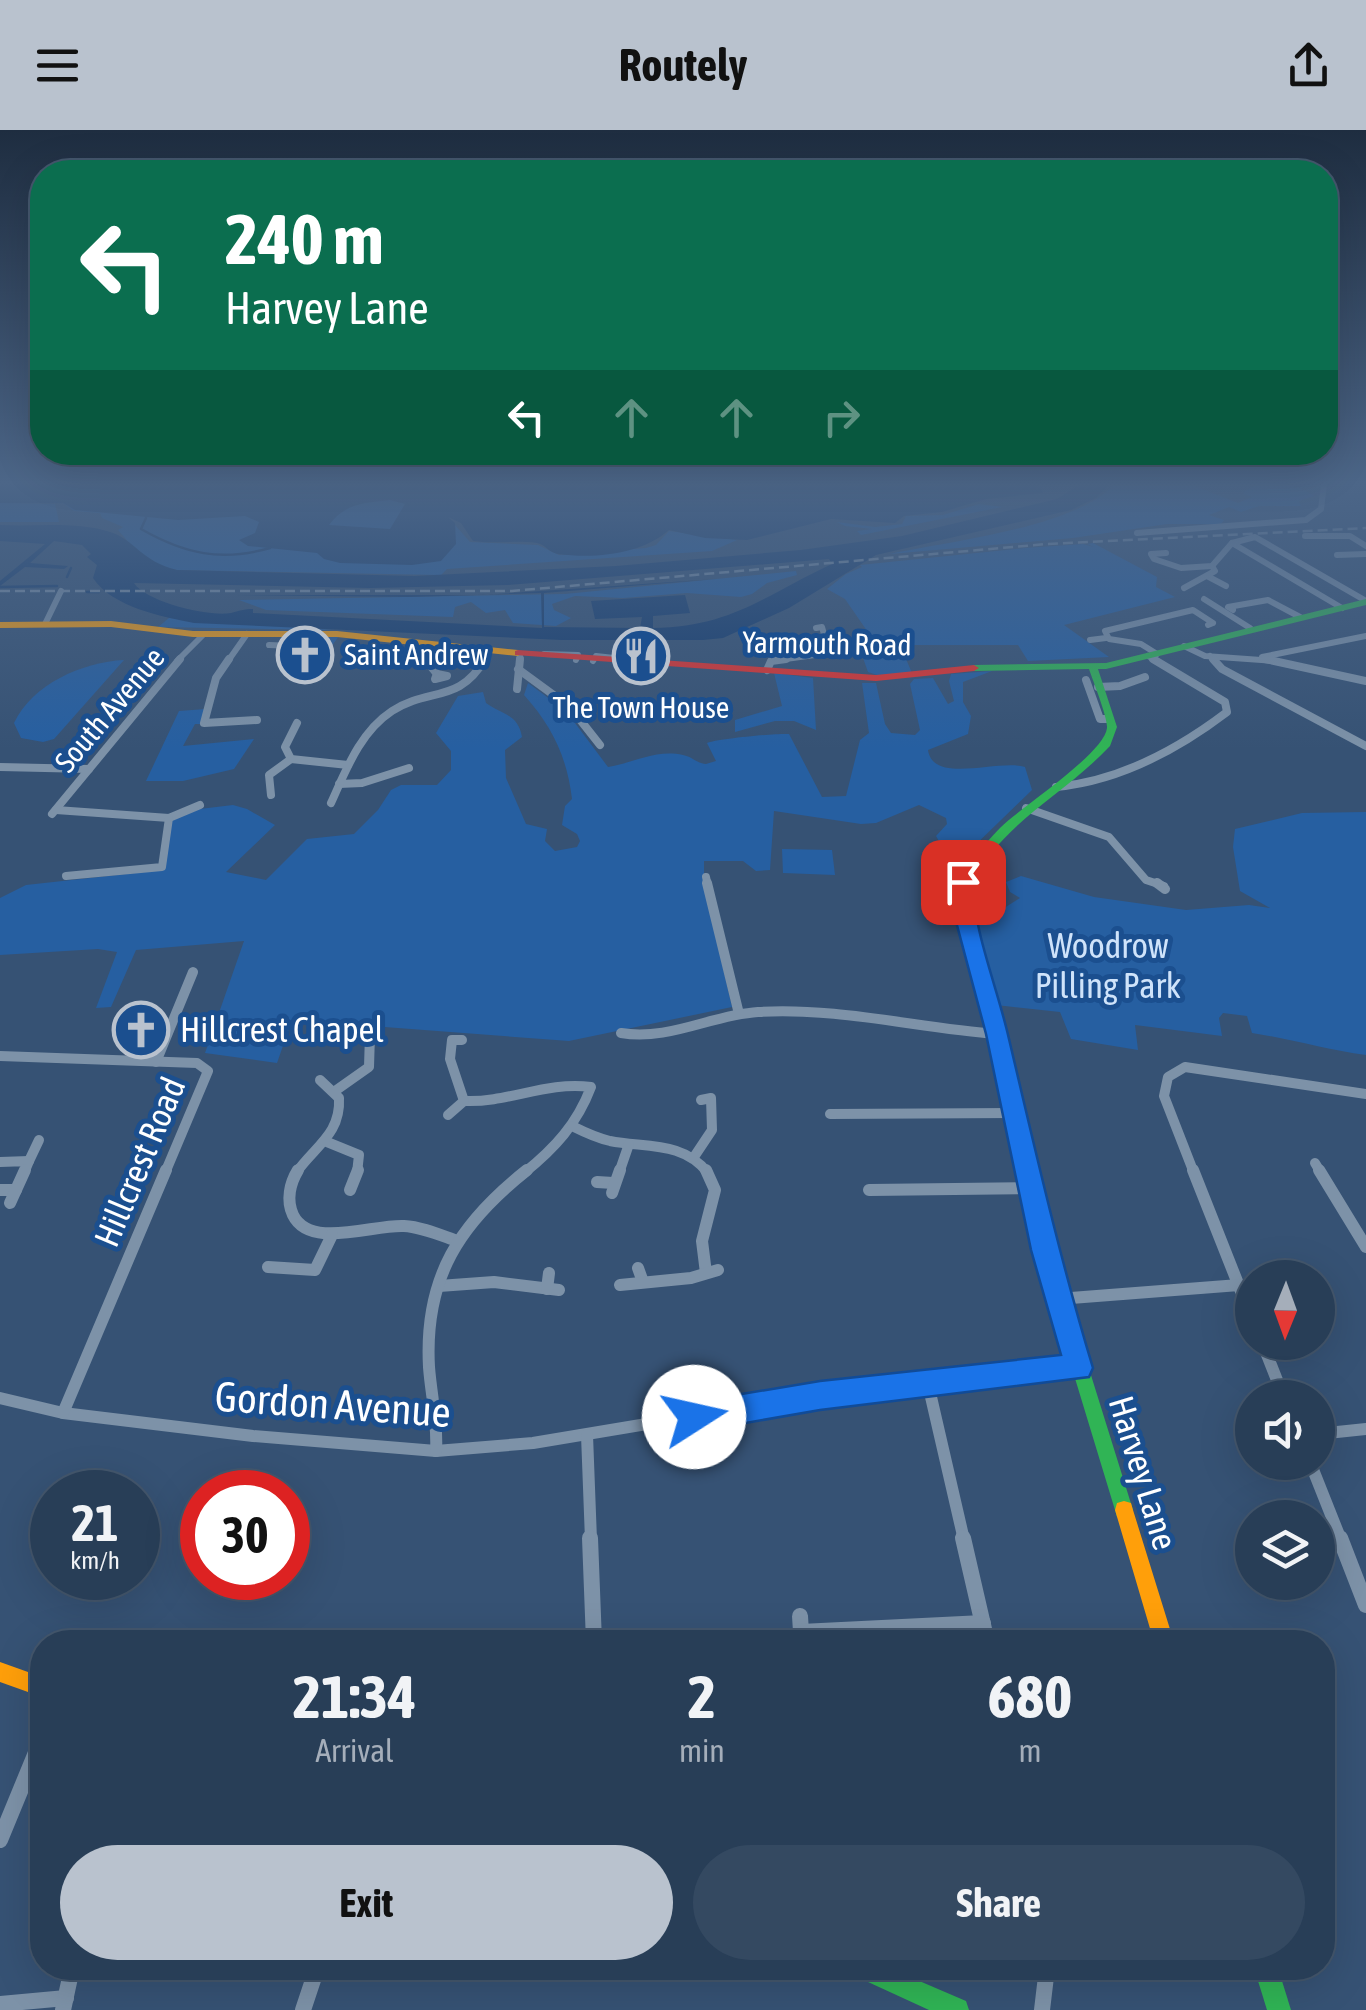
<!DOCTYPE html>
<html lang="en">
<head>
<meta charset="utf-8">
<style>
  body { margin:0; font-family:"Asap Condensed",sans-serif; background:#344961; color:#f1f3f6; height:100vh; display:flex; flex-direction:column; font-size:38px; white-space:nowrap }
  * { box-sizing:border-box; margin:0 }
  p { font-size:32px; color:#a5aeba }
  .icon { flex:none; width:55px; height:55px; fill:none; stroke:currentColor; stroke-width:2; stroke-linecap:round; stroke-linejoin:round }
  .map { position:relative; flex:1; overflow:hidden }
  .details { position:absolute; left:30px; top:1500px; width:1305px; height:350px; display:flex; flex-direction:column; background:#283e57; border-radius:40px; box-shadow:0 10px 40px #0002,0 0 0 2px #44576d }
  .details>* { flex:none }
  .guide { position:absolute; left:30px; top:30px; width:1308px; height:305px; border-radius:40px; box-shadow:0 10px 40px #0002,0 0 0 2px #44576d; background:#0b6e4f; color:#fff; overflow:hidden }
  .needle { width:65px; rotate:181deg }
  .controls { position:absolute; left:1235px; top:1130px; display:grid; gap:20px }
  .controls a { display:grid; place-items:center; width:100px; height:100px; border-radius:50%; background:#283e57; box-shadow:0 10px 40px #0002,0 0 0 2px #44576d; font-size:50px }
  .speed { position:absolute; left:30px; top:1340px; display:flex; gap:20px; font-size:50px; font-weight:700; text-align:center }
  .speed>* { display:grid; place-content:center; width:130px; height:130px; border-radius:50%; background:#283e57; box-shadow:0 10px 40px #0002,0 0 0 2px #44576d; line-height:1 }
  .speed small { font-size:25px; font-weight:400 }
  .speed .limit { border:15px solid #d22; background:#fff; color:#111 }
  .pin { position:absolute; display:grid; place-items:center; width:85px; height:85px; color:#fff; margin:-42px; border-radius:20px; box-shadow:0 5px 15px #0006 }
  .me { position:absolute; width:110px; margin:-55px; rotate:80deg; stroke-linejoin:round; filter:drop-shadow(0 0 8px #0008) }
  .turn { display:flex; align-items:center; gap:35px; height:210px; padding:0 30px; font-size:45px }
  .turn .icon { width:130px; height:130px; stroke-width:2.5 }
  .turn b { display:block; font-size:70px; line-height:85px }
  .lanes { display:flex; align-items:center; height:95px; padding:0 30px; background:#0003; justify-content:center; gap:50px; direction:ltr }
  .lanes .off { opacity:.35 }
  .eta { display:flex; justify-content:space-evenly; align-items:center; height:170px; text-align:center }
  .eta b { font-size:60px; font-weight:700; line-height:70px }
  .button { display:flex; gap:20px; margin-top:auto; padding:20px 30px }
  .button a { flex:1; height:115px; border-radius:60px; background:#b9c2ce; color:#111; font-size:40px; font-weight:700; line-height:115px; text-align:center }
  .button a+a { background:#344961; color:#f1f3f6 }
  header { display:flex; justify-content:space-between; align-items:center; height:130px; padding:0 30px; background:#b9c2ce; color:#111; font-size:45px; font-weight:700 }
  .map>svg:first-child { display:block }
</style>
</head>
<body>
<header><svg class="icon" aria-label="menu" viewBox="0 0 24 24"><path d="M4 6h16M4 12h16M4 18h16"/></svg>Routely<svg class="icon" aria-label="share" viewBox="0 0 24 24"><path d="M12 15V3M7 8l5-5 5 5M5 13v7h14v-7"/></svg></header>
<div class="map">
<svg width="1366" height="1880" viewBox="0 0 1366 1880">
  <rect width="100%" height="100%" fill="#365274"/>
  <g fill="#265fa1">
    <path d="M 1114,355 L 1192,355 L 1238,373 L 1252,367 L 1243,363 C 1261,347 1296,353 1314,366 L 1299,371 L 1301,376 L 1259,376 L 1241,382 L 1229,377 L 1209,385 L 1224,390 L 1221,394 L 1167,394 L 1073,408 L 890,424 C 950,411 1073,398 1114,355 Z"/>
    <path d="M 390,369 L 448,387 L 470,412 L 538,415 L 559,425 L 646,418 L 656,415 L 669,401 L 737,410 L 712,421 L 447,439 L 441,445 L 177,440 L 158,436 L 136,421 L 118,400 L 123,397 L 102,388 L 100,383 L 74,381 L 63,373 C 78,382 92,379 109,382 C 203,396 295,374 390,369 Z"/>
    <polygon points="0,373 55,374 59,392 0,392"/>
    <polygon points="979,374 1002,377 861,405 857,401 872,399 845,396 837,392 875,397 902,394 906,386 943,385"/>
    <polygon points="1093,413 1157,447 1156,457 1175,467 1064,495 1109,527 1028,531 1018,515 900,515 912,543 877,545 868,542 857,511 872,508 845,469 827,459 846,444 862,437 860,435 1025,418 1083,414 1094,417 1087,414"/>
    <polygon points="796,441 797,445 767,453 752,464 741,467 687,463 623,468 575,466 552,474 554,480 571,488 556,496 513,493 505,480 486,483 471,472 455,477 453,487 266,480 239,470 565,464"/>
    <polygon points="169,488 335,500 158,497"/>
    <polygon points="305,505 339,506 318,535 282,534 289,523 300,520"/>
    <path d="M 124,530 L 54,609 L 43,612 L 21,608 L 14,593 C 32,554 83,532 124,530 Z"/>
    <path d="M 992,541 L 963,552 L 963,572 L 971,586 L 968,604 L 928,620 C 933,655 998,629 1025,637 L 1032,660 L 967,723 L 959,736 L 948,727 L 936,706 L 947,694 L 946,688 L 919,675 L 876,693 L 861,694 L 774,681 L 770,740 L 756,741 L 743,731 L 704,731 L 704,753 L 732,877 L 569,911 L 292,890 L 277,933 L 205,923 L 244,811 L 136,820 L 111,877 L 96,878 L 117,822 L 98,819 L 0,825 L 0,768 L 26,755 L 163,740 L 172,691 L 183,681 L 233,675 L 247,679 L 275,695 L 226,742 L 266,750 L 307,709 L 354,704 L 378,680 L 391,660 L 401,655 L 437,655 L 451,640 L 451,621 L 436,603 L 458,566 L 483,562 L 486,573 C 503,585 518,584 522,607 L 505,620 L 506,648 L 526,694 L 547,699 L 545,711 L 555,721 L 577,717 L 580,711 L 577,704 L 562,695 L 565,676 L 572,669 C 567,627 552,596 524,565 L 528,553 L 566,581 L 608,637 C 634,633 655,619 683,625 C 693,627 696,633 706,634 L 716,631 L 707,613 C 716,609 777,603 789,604 L 822,667 L 846,666 L 860,610 L 869,603 L 862,553 L 876,553 L 885,594 L 891,603 L 915,605 L 920,600 L 910,554 L 914,549 L 933,548 L 948,574 L 954,571 L 949,551 L 951,544 Z"/>
    <polygon points="774,543 813,548 816,600 794,591 775,591 735,602 735,590 782,576"/>
    <polygon points="206,579 201,594 195,594 183,616 254,609 234,639 183,651 146,651 179,581"/>
    <path d="M 1366,682 L 1366,925 C 1327,920 1292,909 1252,903 L 1247,886 L 1223,883 L 1219,888 L 1222,906 L 1135,895 L 1138,920 L 1071,909 L 1060,882 L 996,875 L 977,795 L 1020,768 L 1010,762 L 1006,752 L 1021,746 L 1094,767 L 1186,780 L 1249,775 L 1270,778 L 1240,761 L 1233,717 L 1235,699 L 1302,683 Z"/>
    <polygon points="782,719 832,720 835,745 783,743"/>
  </g>
  <g fill="#153c6e" fill-rule="evenodd">
    <path d="M 0,355 L 1039,355 L 1043,363 L 986,369 L 942,382 L 904,386 L 895,393 L 831,389 L 747,410 L 705,408 L 669,400 C 642,424 596,429 558,424 C 548,422 546,415 537,413 C 516,410 494,414 473,411 L 461,393 L 448,387 L 455,393 L 456,414 L 441,431 L 412,435 L 340,433 L 324,429 L 317,423 L 248,416 L 239,410 L 255,403 L 259,392 L 245,386 L 178,390 L 75,380 L 63,373 L 0,373 ZM 390,370 L 405,374 L 390,399 L 329,395 C 346,373 363,373 390,370 Z"/>
    <path d="M 1079,355 L 1109,355 L 1096,368 L 1071,380 L 876,425 L 789,478 L 723,508 L 703,510 L 562,510 L 194,493 C 163,487 112,477 93,448 L 97,435 L 87,427 L 91,424 L 82,415 L 54,411 L 30,433 L 68,436 L 64,439 L 25,437 L 0,456 L 0,451 L 45,414 L 0,411 L 0,395 C 36,397 75,391 110,402 C 134,409 142,432 177,440 L 414,446 L 616,436 L 801,420 L 902,406 L 1057,369 ZM 829,429 L 832,434 C 765,465 732,497 653,498 L 653,486 L 690,483 L 685,465 L 591,471 L 595,489 L 642,487 L 640,498 L 544,497 L 544,463 L 716,449 L 483,465 L 236,465 L 410,467 L 541,463 L 542,498 L 253,483 L 253,479 C 244,479 239,481 231,483 C 209,487 146,472 134,453 L 370,458 L 508,455 Z"/>
  </g>
  <g fill="none" stroke-linecap="round" stroke-linejoin="round">
    <g stroke="#153c6e" stroke-width="2.5">
      <path d="M 146,388 L 141,399 C 185,424 221,432 270,418"/>
      <polyline points="67,447 71,438"/>
      <polyline points="0,457 57,456"/>
      <polyline points="87,462 99,462"/>
    </g>
    <g stroke="#7d92a8" stroke-width="6">
      <polyline points="1137,403 1306,390 1321,379 1324,355"/>
      <polyline points="1305,406 1350,406 1366,416"/>
      <polyline points="1232,413 1342,478"/>
      <polyline points="1166,423 1151,424 1154,429 1181,438 1212,436 1232,413 1255,407 1366,471"/>
      <polyline points="1337,425 1366,424"/>
      <polyline points="1207,446 1226,456"/>
      <polyline points="1184,458 1215,441 1212,436"/>
      <polyline points="1204,469 1250,498"/>
      <polyline points="1233,480 1228,477 1268,470 1300,487"/>
      <polyline points="45,494 61,461"/>
      <polyline points="1090,510 1106,508"/>
      <polyline points="269,515 294,516 301,504"/>
      <polyline points="1184,516 1205,526 1277,531"/>
      <polyline points="544,524 578,525 576,530"/>
      <polyline points="1157,524 1141,514 1109,509 1105,501 1193,480 1213,493 1208,495"/>
      <polyline points="1148,526 1157,531"/>
      <polyline points="1210,526 1215,531"/>
      <polyline points="1262,527 1366,506"/>
      <polyline points="177,531 203,505"/>
      <polyline points="228,531 247,504"/>
      <polyline points="429,531 443,514"/>
      <polyline points="483,531 489,522"/>
      <polyline points="519,531 520,525"/>
      <polyline points="593,531 596,526 641,531"/>
      <polyline points="771,531 829,523 822,497 816,498"/>
    </g>
    <g stroke="#7d92a8" stroke-width="8">
      <polyline points="229,529 216,548 204,593 257,590"/>
      <polyline points="431,529 428,533 437,544"/>
      <polyline points="620,529 645,532"/>
      <polyline points="1213,529 1222,539 1366,616"/>
      <polyline points="1265,529 1366,551"/>
      <polyline points="518,539 570,577 600,615"/>
      <polyline points="767,540 771,531 786,529"/>
      <polygon points="437,544 447,546 435,549"/>
      <polyline points="1086,550 1100,589 1109,589"/>
      <polyline points="1098,557 1120,556 1145,547"/>
      <polyline points="517,559 520,529"/>
      <polyline points="297,593 285,617 291,629 348,635"/>
      <polyline points="0,637 89,639"/>
      <polyline points="339,654 362,653 409,638"/>
      <path d="M 1056,657 C 1119,651 1177,620 1227,582 L 1225,572 L 1153,529"/>
      <polyline points="271,665 269,645 291,629"/>
      <path d="M 331,673 C 346,640 360,602 392,581 C 429,557 459,574 485,529"/>
      <polyline points="1026,678 1109,707 1146,750 1164,756"/>
      <polyline points="56,680 169,688 200,675"/>
      <polyline points="52,684 180,529"/>
      <polyline points="66,746 162,737 169,688"/>
      <polyline points="706,747 708,756"/>
    </g>
    <g stroke="#7d92a8" stroke-width="10">
      <polyline points="707,753 739,884"/>
      <polyline points="1157,753 1165,759"/>
      <path d="M 621,903 C 669,911 711,885 758,882 C 837,877 918,898 997,904"/>
      <path d="M 462,910 L 452,910 L 450,929 L 464,971 C 508,973 546,951 591,957 C 577,994 555,1018 524,1043"/>
      <polyline points="0,926 197,933 208,941 165,1043"/>
      <polyline points="156,932 193,842"/>
      <polyline points="335,961 369,937 370,904 380,905"/>
      <polyline points="830,984 1014,983"/>
      <polyline points="448,985 464,971"/>
      <path d="M 572,996 C 584,1002 597,1008 610,1011 C 645,1018 683,1011 708,1043"/>
      <polyline points="327,1012 359,1025 357,1043"/>
      <polyline points="694,1027 712,1000 711,968 701,970"/>
      <polyline points="29,1031 39,1010"/>
      <polyline points="0,1032 29,1031 24,1043"/>
      <polyline points="1315,1033 1321,1043"/>
      <path d="M 296,1043 C 315,1016 341,1004 339,968 L 320,950"/>
      <polyline points="619,1043 629,1014"/>
      <polyline points="1194,1043 1164,966 1168,947 1185,937 1366,964"/>
    </g>
    <g stroke="#7d92a8" stroke-width="12">
      <path d="M 298,1040 C 290,1053 286,1070 293,1085 C 310,1120 374,1094 404,1096 C 422,1097 440,1105 457,1111"/>
      <polyline points="706,1040 715,1060 702,1111 706,1143"/>
      <polyline points="1193,1040 1252,1189"/>
      <polyline points="1319,1040 1366,1117"/>
      <polyline points="597,1052 613,1053"/>
      <polyline points="0,1060 16,1060"/>
      <polyline points="350,1060 358,1040"/>
      <polyline points="869,1060 1029,1058"/>
      <polyline points="612,1063 620,1040"/>
      <polyline points="10,1073 25,1040"/>
      <polyline points="268,1137 315,1140 332,1105"/>
      <polyline points="638,1138 643,1152"/>
      <polyline points="620,1155 691,1148 718,1140"/>
      <polyline points="439,1156 494,1152 559,1160"/>
      <polyline points="547,1159 549,1143"/>
      <polyline points="1058,1169 1239,1155"/>
      <polyline points="1262,1212 1284,1268"/>
      <polyline points="928,1254 964,1410"/>
      <polyline points="0,1268 63,1283 253,1306 436,1321 533,1313 820,1265 1079,1237"/>
      <polyline points="63,1283 166,1040"/>
      <polyline points="1318,1304 1366,1299"/>
      <polyline points="587,1305 591,1410"/>
      <path d="M 436,1321 C 438,1292 431,1265 429,1237 C 424,1147 460,1093 527,1040"/>
      <polyline points="1310,1332 1341,1410"/>
    </g>
    <g stroke="#7d92a8" stroke-width="16">
      <polyline points="590,1408 594,1512"/>
      <polyline points="963,1408 987,1512"/>
      <polyline points="1340,1408 1366,1475"/>
      <polyline points="800,1486 801,1502"/>
      <polyline points="802,1512 801,1502 983,1493"/>
      <polyline points="0,1710 42,1608"/>
      <polyline points="0,1874 66,1868"/>
      <polyline points="63,1880 72,1838"/>
      <polyline points="303,1880 317,1838"/>
      <polyline points="1042,1880 1047,1838"/>
    </g>
    <g fill="#30b455" fill-rule="evenodd">
      <path d="M 1366,469 L 1366,475 L 1106,539 L 1098,539 L 1117,597 L 1110,616 C 1059,670 1003,690 967,761 L 1052,1120 L 1133,1380 L 1131,1387 L 1124,1389 L 1117,1387 L 1115,1380 L 1036,1120 L 955,761 C 967,737 981,717 1000,698 C 1021,677 1104,624 1107,598 C 1108,588 1093,551 1089,539 L 974,541 L 969,538 L 974,535 L 1106,533 Z"/>
      <polygon points="851,1838 889,1838 966,1871 969,1880 929,1880 855,1846"/>
      <polygon points="1254,1838 1278,1838 1291,1880 1267,1880"/>
    </g>
    <g fill="#ff9f0a" fill-rule="evenodd">
      <polygon points="111,491 193,501 337,501 518,520 522,523 518,526 337,507 193,507 111,497 0,498 0,492"/>
      <polygon points="1124,1371 1131,1373 1133,1380 1174,1512 1154,1512 1115,1380 1117,1373"/>
      <polygon points="0,1532 42,1547 42,1567 0,1552"/>
    </g>
    <polygon fill="#e5322d" fill-rule="evenodd" points="518,520 876,545 974,535 979,538 974,541 876,551 515,525 515,521"/>
    <polyline stroke="#7e92a7" stroke-width="2.5" stroke-dasharray="10 5" stroke-linecap="butt" points="0,461 512,461 1047,414 1366,398"/>
  </g>
  <linearGradient id="sky" x2="0" y2="1"><stop stop-color="#1e2d40"/><stop offset="0.57" stop-color="#4c6688"/><stop offset="1" stop-color="#4c6688" stop-opacity="0"/></linearGradient>
  <rect width="1366" height="619" fill="url(#sky)"/>
  <path fill="#1a73e8" stroke="#114b97" stroke-width="2.5" d="M 963,746 L 972,752 C 975,806 997,856 1009,909 C 1035,1019 1060,1129 1093,1238 L 1089,1247 L 820,1280 L 694,1302 L 683,1297 L 679,1287 L 683,1277 L 694,1272 L 820,1251 L 1061,1225 L 1031,1120 L 986,904 L 954,784 L 953,752 Z"/>
  <defs>
    <g id="church-ring" transform="scale(2.875)"><circle r="9.5" fill="#1b4f8f" stroke="#b9c2ce" stroke-width="1.5"/><path d="M-1.2-6h2.4v3.5h3.3v2.4h-3.3V6h-2.4V-.1h-3.3v-2.4h3.3Z" fill="#b9c2ce"/></g>
    <g id="restaurant-ring" transform="scale(2.875)"><circle r="9.5" fill="#1b4f8f" stroke="#b9c2ce" stroke-width="1.5"/><path d="M-5-6h1v4h1v-4h1v4h1v-4h1v5L-1.5 .5V6h-2V.5L-5-1ZM5-6V6H3V1.5H1.5Q1.5-4 5-6Z" fill="#b9c2ce"/></g>
  </defs>
  <g fill-rule="evenodd">
    <use href="#church-ring" x="305" y="525"/>
    <use href="#restaurant-ring" x="641" y="526"/>
    <use href="#church-ring" x="141" y="900"/>
  </g>
  <g text-anchor="middle" stroke-width="10" stroke-linejoin="round" paint-order="stroke">
    <g font-size="30" fill="#fff" stroke="#1b4f8f">
      <text transform="translate(827 514) rotate(1)" y="10">Yarmouth Road</text>
      <text transform="translate(110 580) rotate(-50)" y="10">South Avenue</text>
    </g>
    <g font-size="30" fill="#fff" stroke="#1b4f8f" text-anchor="start">
      <text x="344" y="535">Saint Andrew</text>
      <text x="641" y="588" text-anchor="middle">The Town House</text>
    </g>
    <g font-size="35" fill="#cfe3fa" stroke="#1b4f8f">
      <text x="1108" y="828">Woodrow<tspan x="1108" dy="40">Pilling Park</tspan></text>
    </g>
    <g font-size="35" fill="#fff" stroke="#1b4f8f" text-anchor="start">
      <text x="180" y="912">Hillcrest Chapel</text>
    </g>
    <g font-size="35" fill="#fff" stroke="#1b4f8f">
      <text transform="translate(140 1032) rotate(-67)" y="12">Hillcrest Road</text>
      <text transform="translate(1143 1343) rotate(73)" y="12">Harvey Lane</text>
    </g>
    <g font-size="42" fill="#fff" stroke="#1b4f8f">
      <text transform="translate(333 1274) rotate(4)" y="15">Gordon Avenue</text>
    </g>
  </g>
</svg>
<div class="controls">
<a><svg class="needle" viewBox="-14 -14 28 28"><path d="M0-13l5 13h-10z" fill="#e53935"/><path d="M0 13l5-13h-10z" fill="#a5aeba"/></svg></a>
<a><svg class="icon" aria-label="sound" viewBox="0 0 24 24"><path d="M4 9h4l5-4v14l-5-4H4zM17 9q2 3 0 6"/></svg></a>
<a><svg class="icon" aria-label="layers" viewBox="0 0 24 24"><path d="M12 4l9 5-9 5-9-5zM3 14l9 5 9-5"/></svg></a>
</div>
<div class="speed"><div>21<small>km/h</small></div><div class="limit">30</div></div>
<div class="pin" style="left:963px;top:752px;background:#d93025"><svg class="icon" aria-label="arrive" viewBox="0 0 24 24"><path d="M6 21V4h12l-3 4 3 4H6"/></svg></div>
<svg class="me" style="left:694px;top:1287px" viewBox="-20 -20 40 40"><circle r="19" fill="#fff"/><path d="M0-13L10 11 0 6-10 11z" fill="#1a73e8"/></svg>
<div class="guide">
<div class="turn"><svg class="icon" aria-label="left" viewBox="0 0 24 24"><path d="M17 20v-9H6M10 6l-5 5 5 5"/></svg><div><b>240 m</b>Harvey Lane</div></div>
<div class="lanes"><svg class="icon" aria-label="left" viewBox="0 0 24 24"><path d="M17 20v-9H6M10 6l-5 5 5 5"/></svg><svg class="icon off" aria-label="ahead" viewBox="0 0 24 24"><path d="M12 20V5M6 11l6-6 6 6"/></svg><svg class="icon off" aria-label="ahead" viewBox="0 0 24 24"><path d="M12 20V5M6 11l6-6 6 6"/></svg><svg class="icon off" aria-label="right" viewBox="0 0 24 24"><path d="M7 20v-9h11M14 6l5 5-5 5"/></svg></div>
</div>
<section class="details">
<div class="eta">
<div><b>21:34</b><p>Arrival</p></div>
<div><b>2</b><p>min</p></div>
<div><b>680</b><p>m</p></div>
</div>
<div class="button"><a>Exit</a><a>Share</a></div>
</section>
</div>
</body>
</html>
